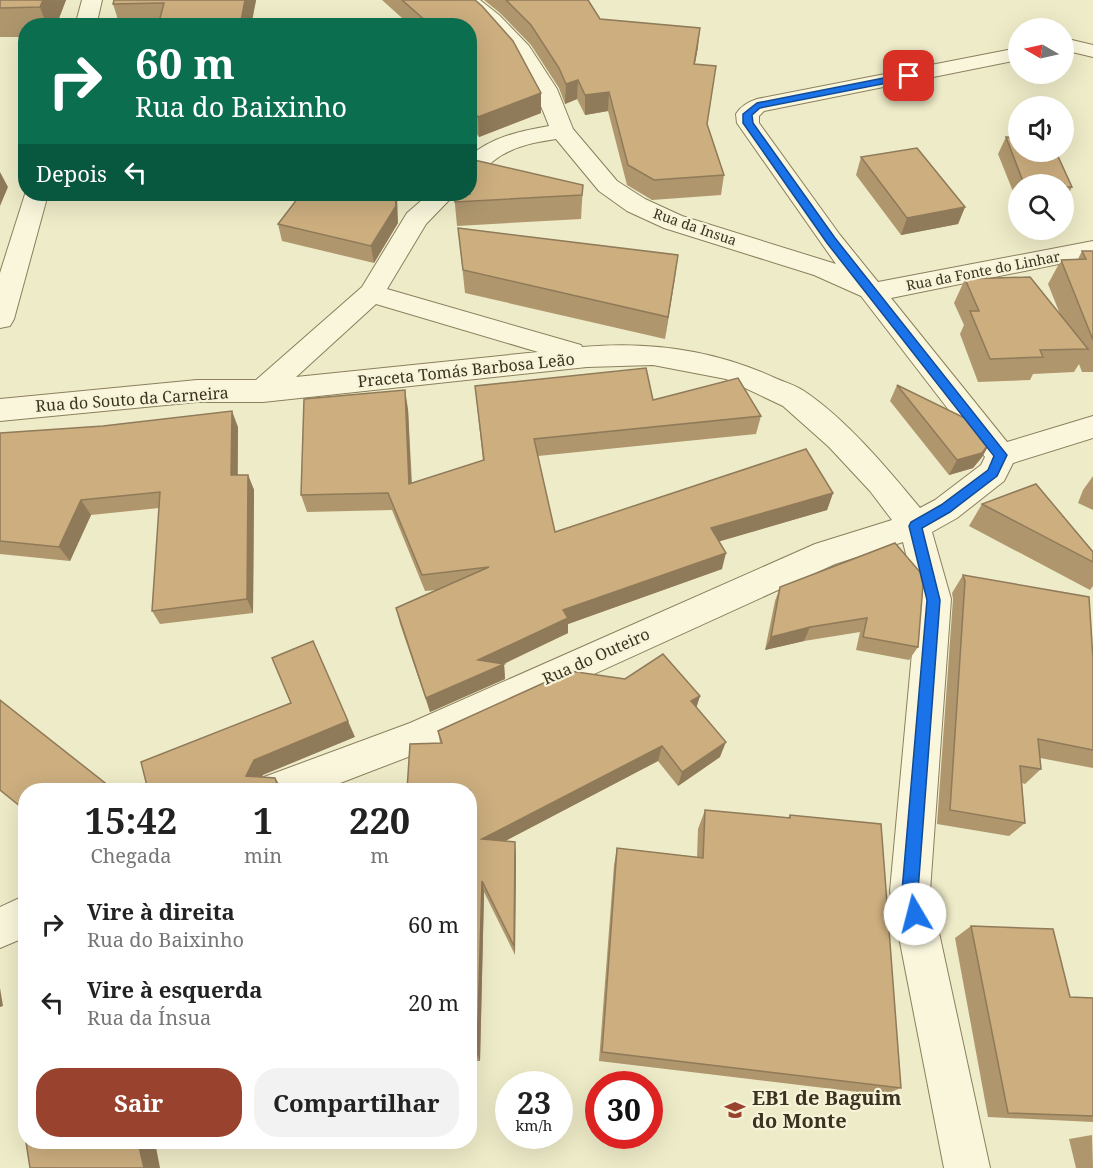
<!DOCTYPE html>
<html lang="pt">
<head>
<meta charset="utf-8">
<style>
  body { margin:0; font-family:"Noto Serif",serif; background:#f2f2f2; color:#222; height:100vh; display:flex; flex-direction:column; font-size:22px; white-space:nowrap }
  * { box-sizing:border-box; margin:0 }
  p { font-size:20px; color:#767676 }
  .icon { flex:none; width:33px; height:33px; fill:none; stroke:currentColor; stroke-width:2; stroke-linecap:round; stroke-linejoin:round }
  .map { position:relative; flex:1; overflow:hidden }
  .details { position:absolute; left:18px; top:783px; width:459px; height:366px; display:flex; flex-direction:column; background:#fff; border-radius:24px; box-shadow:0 6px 24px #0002 }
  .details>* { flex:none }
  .guide { position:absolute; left:18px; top:18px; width:459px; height:183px; border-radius:24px; box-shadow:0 6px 24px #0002; background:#0b6e4f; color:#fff; overflow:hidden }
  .needle { width:39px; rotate:279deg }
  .buttons { position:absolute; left:1008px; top:18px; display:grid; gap:12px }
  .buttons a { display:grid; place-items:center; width:66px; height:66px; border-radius:50%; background:#fff; box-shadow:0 6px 24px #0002; font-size:30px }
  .speed { position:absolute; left:495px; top:1071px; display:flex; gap:12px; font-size:30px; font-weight:700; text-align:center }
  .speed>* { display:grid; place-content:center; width:78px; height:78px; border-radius:50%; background:#fff; box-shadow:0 6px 24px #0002; line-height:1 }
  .speed small { font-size:15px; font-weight:400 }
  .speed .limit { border:9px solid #d22; background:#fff; color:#111 }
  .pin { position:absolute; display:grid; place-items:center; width:51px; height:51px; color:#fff; margin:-26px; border-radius:12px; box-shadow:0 3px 9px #0006 }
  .me { position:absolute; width:66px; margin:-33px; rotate:352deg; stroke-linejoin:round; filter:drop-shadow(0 0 4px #0008) }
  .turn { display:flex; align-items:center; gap:21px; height:126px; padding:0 18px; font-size:27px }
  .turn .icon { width:78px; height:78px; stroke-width:2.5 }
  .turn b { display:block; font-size:42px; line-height:51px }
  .then { display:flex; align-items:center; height:57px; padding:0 18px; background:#0003; gap:12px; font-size:22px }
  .eta { display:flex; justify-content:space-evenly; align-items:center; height:102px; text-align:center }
  .eta b { font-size:36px; font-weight:700; line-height:42px }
  .cta { display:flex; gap:12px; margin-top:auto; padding:12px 18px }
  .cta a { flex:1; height:69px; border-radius:24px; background:#99422d; color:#fff; font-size:24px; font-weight:700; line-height:69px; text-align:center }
  .cta a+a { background:#f2f2f2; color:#222 }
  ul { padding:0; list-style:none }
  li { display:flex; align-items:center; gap:18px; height:78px; padding:0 18px }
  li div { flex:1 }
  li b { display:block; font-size:22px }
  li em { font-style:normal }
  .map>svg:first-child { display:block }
</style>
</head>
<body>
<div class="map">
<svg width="1093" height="1168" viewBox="0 0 1093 1168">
  <rect width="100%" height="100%" fill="#eeebc8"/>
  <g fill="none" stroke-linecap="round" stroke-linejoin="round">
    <g stroke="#8b7f5d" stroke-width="2">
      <g id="street">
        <polygon points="82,0 102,0 96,26 75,26"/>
        <path d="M 457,0 L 480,0 L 499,15 L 529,46 L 557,89 L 573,129 L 617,181 L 645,199 L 682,216 L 836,264 L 737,123 L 736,114 C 741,106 748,102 757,99 L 1018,48 L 1018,60 L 764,111 L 759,116 L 759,123 L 840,235 L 878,282 L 1093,241 L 1093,257 L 891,298 L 1007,442 L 1093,416 L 1093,438 L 1013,463 L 1004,481 L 957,518 L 932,532 L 951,599 L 930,891 L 990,1168 L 944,1168 L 890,891 L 917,599 L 903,542 L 835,564 L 434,747 L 322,790 L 258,790 L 264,777 L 410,723 L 815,544 L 892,520 L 870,491 L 829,447 L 783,406 L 726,379 L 653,365 L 587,367 L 263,402 L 197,402 L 0,421 L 0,399 L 197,380 L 256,380 L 362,287 L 407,213 L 429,194 L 455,194 L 426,224 L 387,289 L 581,345 L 582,347 C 648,341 715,350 775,378 C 784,382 795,385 804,391 C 846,419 888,469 920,508 L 935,500 L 981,465 L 985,457 L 861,296 L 814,275 L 664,228 L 627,211 L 599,191 L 556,139 C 537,142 519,145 502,155 C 490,162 482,173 470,175 L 470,156 C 492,137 520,131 549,126 C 534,86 516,54 485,24 C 476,16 464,10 457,0 ZM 376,304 L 538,352 L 296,377 Z"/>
        <polygon points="1072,40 1093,45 1093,57 1072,52 1064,53 1064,41"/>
        <polygon points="26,191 26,194 48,194 14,319 10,326 0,328 0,273"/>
        <polygon points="26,895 26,937 0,948 0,907"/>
      </g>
    </g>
    <use href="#street" fill="#f9f6dc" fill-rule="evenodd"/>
  </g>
  <g fill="#af966d">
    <polygon points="0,0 66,0 56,26 26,26 26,37 0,37"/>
    <polygon points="256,0 251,26 120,26 113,4"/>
    <polygon points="382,0 475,0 541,93 541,113 479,137 470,126 470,26 411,26"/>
    <polygon points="484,0 588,0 600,19 698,47 695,64 707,124 724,175 721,195 652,200 627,185 608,111 585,115 577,99 565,104 559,88 531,45 500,13"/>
    <polygon points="1006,137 1072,187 1064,204 1064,184 1018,184 1018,204 998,154"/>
    <polygon points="861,157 965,207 958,224 901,235 856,175"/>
    <polygon points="583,185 581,219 457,226 454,194"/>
    <polygon points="398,223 374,263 282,241 278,224"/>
    <polygon points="458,228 678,255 665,339 465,293"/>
    <polygon points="1082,251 1093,251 1093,372 1082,372 1079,364 1074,372 1033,374 1030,380 978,382 960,334 964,325 954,303 965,279 1060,314 1048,284 1061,260 1078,259"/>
    <polygon points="897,385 991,441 982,457 973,468 949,475 890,401"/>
    <polygon points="475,386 653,400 761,416 756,434 538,456 555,532 833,493 827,510 719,541 722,569 568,624 568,633 504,664 505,679 430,712 400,624 396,608 437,590 425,591 392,510 307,512 301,495 408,409 412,483 483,461"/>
    <polygon points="238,427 238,475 248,475 254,490 253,613 160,624 152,611 159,508 91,515 70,561 0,554 0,433"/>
    <polygon points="1093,476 1093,510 1078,503 1083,490"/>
    <polygon points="982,504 1093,552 1093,586 1090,590 969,526"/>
    <polygon points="895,543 918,647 909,660 856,650 860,632 804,641 765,650 775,601 780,587"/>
    <polygon points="963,575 1093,659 1093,768 1040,758 1041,769 1025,784 1022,783 1025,823 1009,836 937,824 953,599 952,593"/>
    <polygon points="700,696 696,707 720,757 678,786 658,761 505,841 516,855 515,955 484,892 480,1061 470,1061 470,790 440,743 438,731"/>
    <polygon points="705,810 788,818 790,815 901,1088 883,1095 599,1061 614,865 617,848 697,857 698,829"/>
    <polygon points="971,926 1070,997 1093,998 1093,1122 988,1117 955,938"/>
    <polygon points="1092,1135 1093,1168 1076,1168 1069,1139"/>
  </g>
  <g fill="#8f7a59">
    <polygon points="43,0 66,0 56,26 47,26 40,7"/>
    <polygon points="245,0 256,0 251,26 240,26"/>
    <polygon points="700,28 698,47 691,83 694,64"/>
    <polygon points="578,80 577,99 565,104 566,84"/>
    <polygon points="609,92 608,111 585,115 585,95"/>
    <polygon points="541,93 541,113 479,137 478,117"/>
    <polygon points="0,172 8,187 0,206"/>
    <polygon points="395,194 397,194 398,223 374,263 371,246"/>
    <polygon points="965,207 958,224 901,235 907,218"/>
    <polygon points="678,255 675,278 665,339 668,317"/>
    <polygon points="405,390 408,409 412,501 409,484"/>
    <polygon points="232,411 238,427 237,490 231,475"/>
    <polygon points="991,441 982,457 973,468 949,475 957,460"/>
    <polygon points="248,475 254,490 253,613 247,599"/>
    <polygon points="833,493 827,510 707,545 711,528"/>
    <polygon points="81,500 91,515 70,561 59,547"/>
    <polygon points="726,553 722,569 568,624 568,633 503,664 504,664 505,679 430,712 426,698 478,660 563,610"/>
    <polygon points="810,627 804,641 765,650 771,637"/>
    <polygon points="700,696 695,712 691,701"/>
    <polygon points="348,721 355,737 263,775 256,790 246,776 254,760"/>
    <polygon points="726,742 720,757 678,786 682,772"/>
    <polygon points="662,746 658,761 484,852 482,839"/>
    <polygon points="275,778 283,790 279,790"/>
    <polygon points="515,842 516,855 515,955 514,946"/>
    <polygon points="482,881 484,892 480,1061 477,1054"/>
    <polygon points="0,988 3,1006 0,1007"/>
    <polygon points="138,1142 155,1142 160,1168 144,1168"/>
  </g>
  <g fill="#ccae7f" stroke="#8f7a59" stroke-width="1.5">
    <polygon points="0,0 43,0 40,7 0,8"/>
    <polygon points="114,0 245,0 240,26 158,26 164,3 113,4"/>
    <polygon points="402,0 475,0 482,6 513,41 541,93 478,117 470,108 470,26 416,26 427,22"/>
    <polygon points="506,0 588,0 600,19 700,28 694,64 716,66 707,124 724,175 654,180 628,165 609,92 585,95 578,80 566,84 559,68 531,25"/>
    <polygon points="1006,137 1018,138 1018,152 1056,152 1072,187 1064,187 1064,184 1024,184"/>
    <polygon points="917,148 965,207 907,218 861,157"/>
    <polygon points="470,159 583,185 582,195 455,202 454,194 470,194"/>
    <polygon points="301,194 395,194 396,206 371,246 278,224"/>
    <polygon points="458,228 678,255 668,317 463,270"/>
    <polygon points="1082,251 1093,251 1093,340 1061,260 1086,259"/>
    <polygon points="1030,277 1088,349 1040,350 1043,357 990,359 970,311 979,311 965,279"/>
    <polygon points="646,368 653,400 738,378 761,416 534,439 555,532 806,449 833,493 711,528 726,553 563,610 568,618 478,660 504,664 426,698 396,608 489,567 422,575 388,493 301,495 304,399 405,390 409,484 484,460 475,386"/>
    <polygon points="897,385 977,424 991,441 982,453 957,460"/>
    <polygon points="232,411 231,475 248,475 247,599 152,611 160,492 81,500 59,547 0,541 0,433 103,426"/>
    <polygon points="1036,484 1093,552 1093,562 982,504"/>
    <polygon points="895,543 920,572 923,585 918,647 863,637 867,618 810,627 771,637 780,587"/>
    <polygon points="963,575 1089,597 1093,659 1093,750 1038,739 1041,769 1020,766 1025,823 950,810 965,581"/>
    <polygon points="313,641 348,721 254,760 246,776 275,778 279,790 148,790 141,762 291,703 272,658"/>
    <polygon points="663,654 700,696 691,701 726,742 682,772 662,746 482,839 515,842 514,946 482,881 477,1054 470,1054 470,790 407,790 410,744 442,743 438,731 570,671 625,679"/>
    <polygon points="0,700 114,790 26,790 26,811 0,790"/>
    <polygon points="705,810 790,818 790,815 881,824 901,1088 602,1052 617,848 703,858"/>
    <polygon points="971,926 1053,929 1070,997 1093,998 1093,1116 1008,1113"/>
    <polygon points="26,1117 26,1141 22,1118"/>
    <polygon points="26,1142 138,1142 144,1168 30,1168"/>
  </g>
  <polygon fill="#1a73e8" stroke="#114b97" stroke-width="1.5" points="909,73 913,74 913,78 760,108 752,115 753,123 835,238 1007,455 997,476 950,512 922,528 940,600 918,891 923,914 921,920 915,922 909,920 902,891 927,600 909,526 911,522 941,505 988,470 994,456 827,243 743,123 743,114 757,103"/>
  <defs>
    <g id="school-bare" transform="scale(1.62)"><path d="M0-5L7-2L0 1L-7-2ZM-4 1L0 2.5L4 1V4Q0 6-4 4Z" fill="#99422d" stroke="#f6f3d8" stroke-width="2.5" paint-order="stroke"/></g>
  </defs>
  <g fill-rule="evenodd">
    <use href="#school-bare" x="735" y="1110"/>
  </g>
  <g text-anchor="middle" stroke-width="4.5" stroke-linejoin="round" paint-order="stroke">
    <g font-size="14" fill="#3b3320" stroke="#f6f3d8">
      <text transform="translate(695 227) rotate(19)" y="5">Rua da Insua</text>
      <text transform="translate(983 271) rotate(-11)" y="5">Rua da Fonte do Linhar</text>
    </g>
    <g font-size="16" fill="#3b3320" stroke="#f6f3d8">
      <text transform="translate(466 370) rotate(-6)" y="6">Praceta Tomás Barbosa Leão</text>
      <text transform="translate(132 399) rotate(-4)" y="6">Rua do Souto da Carneira</text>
      <text transform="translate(596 656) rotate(-24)" y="6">Rua do Outeiro</text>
    </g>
    <g font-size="20" font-weight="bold" fill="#3b3320" stroke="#f6f3d8" text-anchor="start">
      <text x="752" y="1105">EB1 de Baguim<tspan x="752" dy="23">do Monte</tspan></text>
    </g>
  </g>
</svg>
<div class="buttons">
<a><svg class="needle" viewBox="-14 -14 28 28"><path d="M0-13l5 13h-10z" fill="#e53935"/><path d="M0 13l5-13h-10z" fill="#767676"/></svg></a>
<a><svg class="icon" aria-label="sound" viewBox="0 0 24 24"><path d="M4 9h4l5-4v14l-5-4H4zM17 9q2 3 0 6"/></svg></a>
<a><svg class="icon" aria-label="search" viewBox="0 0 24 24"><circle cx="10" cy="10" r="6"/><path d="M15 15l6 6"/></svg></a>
</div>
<div class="speed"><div>23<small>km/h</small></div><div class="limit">30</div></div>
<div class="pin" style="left:909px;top:76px;background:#d93025"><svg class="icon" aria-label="arrive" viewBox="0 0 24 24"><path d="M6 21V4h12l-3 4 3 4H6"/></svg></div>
<svg class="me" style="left:915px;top:914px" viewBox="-20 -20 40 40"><circle r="19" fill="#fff"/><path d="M0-13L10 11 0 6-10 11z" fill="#1a73e8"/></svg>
<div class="guide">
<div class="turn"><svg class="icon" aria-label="right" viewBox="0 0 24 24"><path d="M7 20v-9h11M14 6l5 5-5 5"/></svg><div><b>60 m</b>Rua do Baixinho</div></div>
<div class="then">Depois<svg class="icon" aria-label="left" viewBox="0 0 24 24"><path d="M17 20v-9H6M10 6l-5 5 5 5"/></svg></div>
</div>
<section class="details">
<div class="eta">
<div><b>15:42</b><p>Chegada</p></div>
<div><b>1</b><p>min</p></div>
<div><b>220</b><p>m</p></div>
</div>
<ul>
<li><svg class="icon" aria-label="right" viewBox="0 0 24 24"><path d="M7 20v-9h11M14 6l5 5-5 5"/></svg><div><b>Vire à direita</b><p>Rua do Baixinho</p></div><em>60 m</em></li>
<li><svg class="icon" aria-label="left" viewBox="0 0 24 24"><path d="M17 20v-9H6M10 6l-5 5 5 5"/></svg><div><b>Vire à esquerda</b><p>Rua da Ínsua</p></div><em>20 m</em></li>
</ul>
<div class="cta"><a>Sair</a><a>Compartilhar</a></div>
</section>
</div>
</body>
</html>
